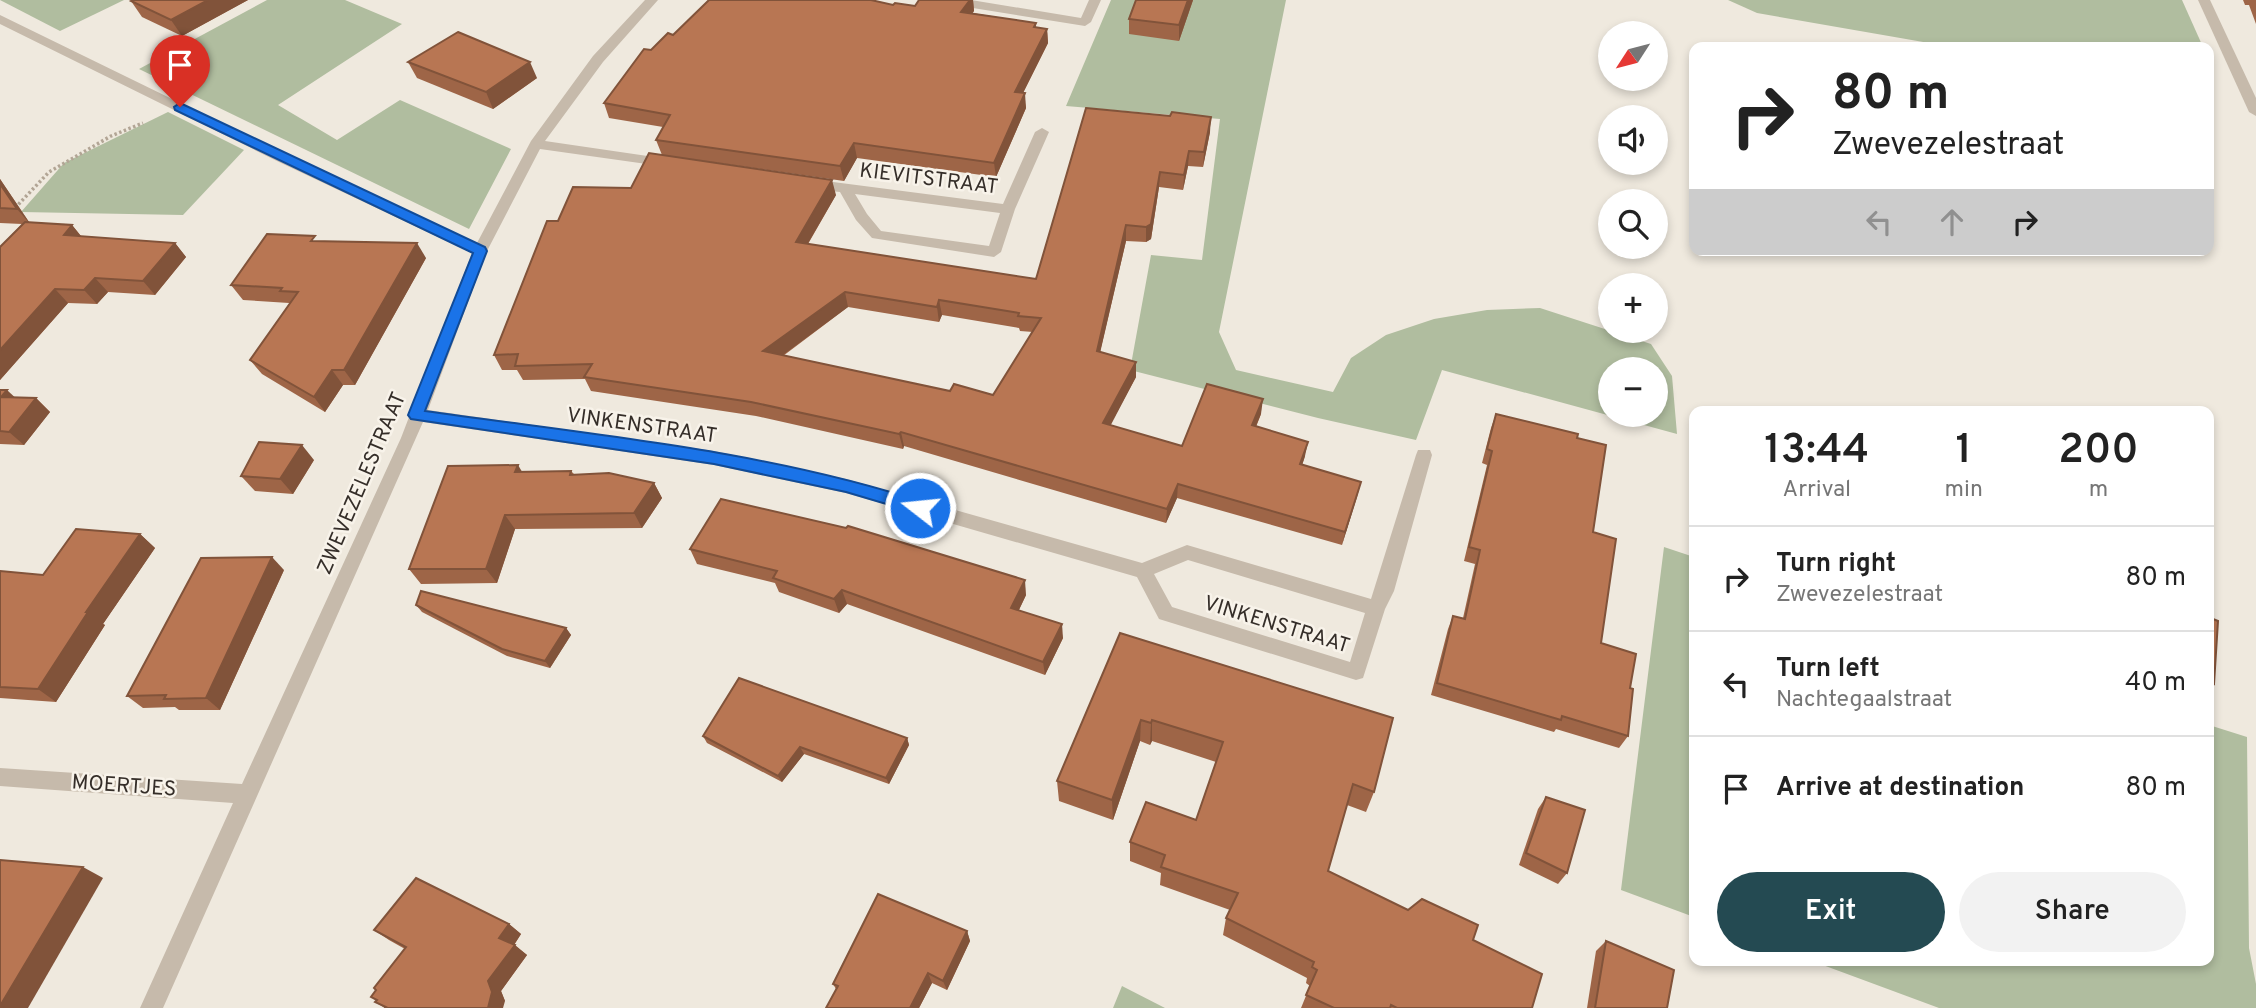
<!DOCTYPE html>
<html lang="en">
<head>
<meta charset="utf-8">
<style>
  body { margin:0; font-family:Overpass,sans-serif; background:#f2f2f2; color:#222; height:100vh; display:flex; flex-direction:column; font-size:26px; white-space:nowrap }
  * { box-sizing:border-box; margin:0 }
  p { font-size:23px; color:#767676 }
  .icon { flex:none; width:38px; height:38px; fill:none; stroke:currentColor; stroke-width:2; stroke-linecap:round; stroke-linejoin:round }
  .map { position:relative; flex:1; overflow:hidden }
  .drawer { position:absolute; left:1689px; top:406px; width:525px; height:560px; display:flex; flex-direction:column; background:#fff; border-radius:14px; box-shadow:0 4px 10px #0003 }
  .drawer>* { flex:none }
  .banner { position:absolute; left:1689px; top:42px; width:525px; height:214px; border-radius:14px; box-shadow:0 4px 10px #0003; background:#fff; color:#222; overflow:hidden }
  .needle { width:46px; rotate:234deg }
  .buttons { position:absolute; left:1598px; top:21px; display:grid; gap:14px }
  .buttons a { display:grid; place-items:center; width:70px; height:70px; border-radius:50%; background:#fff; box-shadow:0 4px 10px #0003; font-size:35px }
  .pin { position:absolute; display:grid; place-items:center; width:60px; height:60px; color:#fff; margin:-72px -30px; border-radius:50% 50% 50% 0; rotate:-45deg; box-shadow:0 0 7px #0007 }
  .pin .icon { rotate:45deg }
  .me { position:absolute; width:77px; margin:-38px; rotate:286deg; stroke-linejoin:round; filter:drop-shadow(0 0 5px #0008) }
  .turn { display:flex; align-items:center; gap:24px; height:147px; padding:0 28px; font-size:32px }
  .turn .icon { width:91px; height:91px; stroke-width:2.5 }
  .turn b { display:block; font-size:49px; line-height:60px }
  .lanes { display:flex; align-items:center; height:66px; padding:0 28px; background:#0003; justify-content:center; gap:35px; direction:ltr }
  .lanes .off { opacity:.35 }
  .eta { display:flex; justify-content:space-evenly; align-items:center; height:119px; text-align:center }
  .eta b { font-size:42px; font-weight:600; line-height:49px }
  .cta { display:flex; gap:14px; margin-top:auto; padding:14px 28px }
  .cta a { flex:1; height:80px; border-radius:42px; background:#244a52; color:#fff; font-size:28px; font-weight:600; line-height:80px; text-align:center }
  .cta a+a { background:#f2f2f2; color:#222 }
  ul { padding:0; list-style:none }
  li { display:flex; align-items:center; gap:21px; height:105px; padding:0 28px; border-top:2px solid #e0e0e0 }
  li div { flex:1 }
  li b { display:block; font-size:26px }
  li em { font-style:normal }
  .map>svg:first-child { display:block }
</style>
</head>
<body>
<div class="map">
<svg width="2256" height="1008" viewBox="0 0 2256 1008">
  <rect width="100%" height="100%" fill="#efe9de"/>
  <g fill="#b0bd9f" fill-rule="evenodd">
    <polygon points="0,0 124,0 60,31"/>
    <polygon points="267,0 345,0 402,24 278,105 337,140 400,100 511,149 469,229 139,69"/>
    <path d="M 1111,0 L 1286,0 L 1219,332 L 1236,370 L 1333,392 L 1351,358 L 1386,335 L 1434,319 L 1487,310 L 1540,308 L 1651,344 L 1672,376 L 1677,434 L 1442,370 L 1416,440 L 1318,418 L 1130,370 L 1151,255 L 1202,260 L 1220,119 L 1066,106 ZM 1610,369 L 1656,369 L 1656,415 L 1610,415 Z"/>
    <polygon points="1728,0 2182,0 2203,47 1952,47 1757,13"/>
    <polygon points="168,112 244,150 183,215 21,212 64,163"/>
    <polygon points="1664,547 1694,557 1694,917 1621,890"/>
    <polygon points="2209,725 2247,737 2249,948 2256,984 2256,1008 1939,1008 1812,961 2208,961"/>
    <polygon points="1122,986 1165,1008 1113,1008"/>
  </g>
  <g fill="none" stroke-linecap="round" stroke-linejoin="round">
    <polyline stroke="#b2a595" stroke-width="3.5" stroke-dasharray="2.5 2.5" stroke-linecap="butt" points="15,208 49,172 111,136 143,123"/>
    <g fill="#c6baab" fill-rule="evenodd">
      <path d="M 645,0 L 658,0 L 603,62 L 545,141 L 668,159 L 675,163 L 668,167 L 540,149 L 487,251 L 428,410 L 714,451 L 846,479 L 1142,563 L 1187,545 L 1371,599 L 1416,455 L 1418,450 L 1430,450 L 1432,455 L 1394,591 L 1385,609 L 1363,678 L 1356,680 L 1159,619 L 1137,577 L 846,493 L 714,465 L 423,422 L 163,1008 L 140,1008 L 233,803 L 0,786 L 0,768 L 242,784 L 401,438 L 472,253 L 279,162 L 0,24 L 0,15 L 289,156 L 477,243 L 531,141 L 593,56 ZM 1188,560 L 1365,613 L 1350,662 L 1172,607 L 1154,574 Z"/>
      <polygon points="942,0 971,0 1081,18 1089,0 1101,0 1091,22 1085,26 948,4"/>
      <polygon points="2198,0 2210,0 2256,98 2256,116 2249,112"/>
      <path d="M 1042,128 L 1049,132 L 1015,209 L 1001,252 L 994,257 L 872,238 L 856,220 L 840,192 L 810,189 L 803,184 L 810,179 L 1003,204 L 1035,132 ZM 855,194 L 1000,213 L 989,246 L 881,231 L 867,214 Z"/>
    </g>
  </g>
  <g fill="#9e6547" fill-rule="evenodd">
    <polygon points="133,0 248,0 182,36 142,17 131,1"/>
    <polygon points="919,0 973,0 974,11 972,13 1036,23 1036,27 1047,29 1048,43 1023,93 1026,108 996,177 857,158 844,181 662,155 656,140 663,127 609,118 604,103 651,50 673,35 893,5 915,6"/>
    <polygon points="1193,0 1179,41 1129,34 1129,19"/>
    <polygon points="2243,0 2256,0 2256,24 2249,5 2245,5"/>
    <polygon points="408,62 537,78 493,109 417,78"/>
    <path d="M 1086,108 L 1210,132 L 1203,167 L 1188,166 L 1183,190 L 1159,187 L 1151,239 L 1146,242 L 1126,241 L 1100,352 L 1136,362 L 1136,377 L 1110,425 L 1182,446 L 1261,414 L 1256,427 L 1305,456 L 1302,465 L 1361,482 L 1342,545 L 1177,498 L 1166,523 L 904,446 L 903,449 L 756,416 L 591,391 L 585,379 L 523,380 L 517,370 L 502,370 L 494,355 L 558,221 L 836,195 L 808,244 L 1036,279 ZM 848,307 L 939,322 L 942,315 L 1019,328 L 1020,331 L 1033,332 L 993,395 L 950,391 L 783,356 Z"/>
    <polygon points="0,179 29,222 72,225 81,236 175,243 186,257 155,295 108,292 97,304 68,303 0,380 0,247 22,224 0,223"/>
    <polygon points="319,241 426,258 355,385 343,385 325,412 262,374 250,360 289,304 289,303 243,300 231,285"/>
    <polygon points="0,390 15,398 36,398 50,412 24,445 0,444"/>
    <polygon points="1496,414 1577,438 1593,532 1601,643 1630,688 1628,736 1619,748 1556,729 1554,732 1431,695 1448,629 1453,616 1463,618 1475,564 1464,561 1487,465 1482,463 1491,428"/>
    <polygon points="314,460 293,494 255,491 241,476"/>
    <polygon points="571,471 574,474 654,483 662,498 642,528 515,529 497,583 421,584 409,569 522,472"/>
    <polygon points="140,534 155,548 103,624 105,625 56,702 0,698 0,571 43,575"/>
    <polygon points="690,549 1026,595 1019,610 1063,638 1045,675 847,604 839,613 779,592 775,583 697,564"/>
    <polygon points="284,570 220,710 179,710 175,707 143,708 127,696"/>
    <polygon points="416,605 566,628 571,635 550,668 507,656 422,612"/>
    <polygon points="1120,633 1374,792 1366,812 1347,805 1328,871 1408,910 1473,940 1532,1008 1301,1008 1310,986 1306,983 1307,978 1223,935 1226,918 1230,910 1160,885 1161,873 1130,861 1130,842 1196,820 1216,762 1152,741 1150,745 1140,741 1113,820 1059,801 1057,781"/>
    <polygon points="703,736 907,738 909,745 889,784 804,754 782,782 707,743"/>
    <polygon points="1546,797 1567,873 1558,884 1519,865 1538,809"/>
    <polygon points="509,924 521,934 514,945 527,955 501,991 505,1001 385,1008 375,1002 405,949 389,940 374,930"/>
    <polygon points="967,931 970,941 947,990 932,983 919,1008 826,1008 836,989 833,984"/>
    <polygon points="1606,941 1667,1008 1587,1008 1596,951"/>
  </g>
  <g fill="#81533a">
    <polygon points="208,0 248,0 182,36 171,20"/>
    <polygon points="970,0 973,0 974,11 963,26 961,12"/>
    <polygon points="1188,0 1193,0 1179,41 1179,25"/>
    <polygon points="1047,29 1048,43 1016,107 1015,92"/>
    <polygon points="530,62 537,78 493,109 486,92"/>
    <polygon points="1025,93 1026,108 996,177 994,163"/>
    <polygon points="1211,117 1210,132 1203,167 1204,152"/>
    <polygon points="854,143 857,158 844,181 840,166"/>
    <polygon points="1189,151 1188,166 1183,190 1184,175"/>
    <polygon points="1160,172 1159,187 1151,239 1146,242 1146,227"/>
    <polygon points="0,179 31,225 17,209 0,184"/>
    <polygon points="832,180 836,195 800,257 796,242"/>
    <polygon points="72,225 84,240 64,235"/>
    <polygon points="1126,225 1126,241 1097,366 1097,351"/>
    <polygon points="175,243 186,257 155,295 143,281"/>
    <polygon points="417,243 426,258 355,385 344,370"/>
    <polygon points="95,278 108,292 97,304 84,290"/>
    <polygon points="55,289 68,303 0,380 0,350"/>
    <polygon points="845,292 848,307 768,366 763,351"/>
    <polygon points="939,300 942,315 939,322 937,307"/>
    <polygon points="1136,362 1136,377 1104,438 1103,423"/>
    <polygon points="332,370 343,385 325,412 314,397"/>
    <polygon points="7,390 22,404 1,397"/>
    <polygon points="36,398 50,412 24,445 9,432"/>
    <polygon points="1263,399 1261,414 1250,440 1252,425"/>
    <polygon points="901,432 904,446 903,449 899,434"/>
    <polygon points="1308,442 1305,456 1298,478 1300,464"/>
    <polygon points="302,445 314,460 293,494 280,479"/>
    <polygon points="518,465 527,480 515,472"/>
    <polygon points="1361,482 1357,497 1342,545 1345,532"/>
    <polygon points="654,483 662,498 642,528 634,513"/>
    <polygon points="1178,484 1177,498 1166,523 1167,509"/>
    <polygon points="505,515 515,529 497,583 486,569"/>
    <polygon points="140,534 155,548 103,624 105,625 56,702 38,689 86,612"/>
    <polygon points="272,557 284,570 220,710 206,698"/>
    <polygon points="1025,580 1026,595 1013,622 1011,608"/>
    <polygon points="842,590 847,604 839,613 834,599"/>
    <polygon points="1062,624 1063,638 1045,675 1043,662"/>
    <polygon points="566,628 571,635 550,668 545,661"/>
    <polygon points="1141,720 1140,741 1113,820 1112,800"/>
    <polygon points="1152,720 1152,741 1150,745 1151,723"/>
    <polygon points="907,738 909,745 889,784 886,778"/>
    <polygon points="800,747 804,754 782,782 778,776"/>
    <polygon points="83,867 103,878 28,1008 2,1008 0,1006"/>
    <polygon points="509,924 521,934 512,948 499,938"/>
    <polygon points="967,931 970,941 947,990 943,981"/>
    <polygon points="515,945 527,955 501,991 505,1001 503,1008 488,1008 488,981"/>
    <polygon points="928,973 932,983 919,1008 910,1008"/>
  </g>
  <g fill="#b87653" stroke="#81533a" stroke-width="2" fill-rule="evenodd">
    <polygon points="133,0 208,0 171,20 131,1"/>
    <polygon points="709,0 871,0 893,5 895,3 915,6 919,0 970,0 961,12 1036,23 1034,27 1047,29 1015,92 1025,93 994,163 854,143 840,166 656,140 670,115 604,103 644,49 651,50 668,33 673,35"/>
    <polygon points="1136,0 1188,0 1179,25 1129,19"/>
    <polygon points="458,32 530,62 486,92 408,62"/>
    <path d="M 1086,108 L 1170,116 L 1172,112 L 1211,117 L 1204,152 L 1189,151 L 1184,175 L 1160,172 L 1151,224 L 1146,227 L 1126,225 L 1097,351 L 1136,362 L 1103,423 L 1182,446 L 1207,384 L 1263,399 L 1252,425 L 1308,442 L 1300,464 L 1361,482 L 1345,532 L 1178,484 L 1167,509 L 901,432 L 899,434 L 751,402 L 584,377 L 592,364 L 515,366 L 518,354 L 494,355 L 547,221 L 558,221 L 573,187 L 631,188 L 649,153 L 832,180 L 796,242 L 1036,279 ZM 845,292 L 937,307 L 939,300 L 1019,313 L 1018,316 L 1041,318 L 993,395 L 954,384 L 950,391 L 763,351 Z"/>
    <polygon points="0,184 17,209 0,208"/>
    <polygon points="25,222 72,225 64,235 175,243 143,281 95,278 84,290 55,289 0,350 0,247"/>
    <polygon points="267,234 315,236 311,241 417,243 344,370 332,370 314,397 250,360 298,292 280,291 282,288 231,285"/>
    <polygon points="0,390 7,390 1,397 36,398 9,432 0,431"/>
    <polygon points="1496,414 1578,434 1577,438 1606,445 1593,532 1616,539 1601,643 1636,654 1630,688 1633,689 1628,736 1562,716 1561,720 1437,683 1453,616 1465,619 1480,550 1469,547 1492,451 1487,449"/>
    <polygon points="259,442 302,445 280,479 241,476"/>
    <polygon points="518,465 515,472 571,471 570,475 609,473 654,483 634,513 505,515 486,569 409,569 448,466"/>
    <polygon points="721,499 846,528 848,526 1025,580 1011,608 1062,624 1043,662 842,590 834,599 773,578 777,571 690,549"/>
    <polygon points="76,529 140,534 86,612 88,612 38,689 0,687 0,571 43,575"/>
    <polygon points="272,557 206,698 164,699 166,695 127,696 201,558"/>
    <polygon points="421,591 566,628 545,661 502,649 416,605"/>
    <polygon points="2208,617 2218,621 2214,684 2208,681"/>
    <polygon points="1120,633 1393,718 1374,792 1353,784 1328,871 1408,910 1422,899 1478,925 1473,940 1542,974 1532,1008 1397,1008 1391,1005 1390,1008 1334,1008 1306,995 1317,970 1312,967 1314,962 1226,918 1238,893 1161,867 1165,855 1130,842 1146,802 1196,820 1223,742 1152,720 1151,723 1141,720 1112,800 1057,781"/>
    <polygon points="739,678 907,738 886,778 800,747 778,776 703,736"/>
    <polygon points="1546,797 1585,810 1567,873 1526,853"/>
    <polygon points="0,860 83,867 0,1006 3,1007 2,1008 0,1008"/>
    <polygon points="416,878 509,924 499,938 515,945 488,981 492,992 488,1008 385,1008 386,1007 375,1002 377,1000 371,997 376,990 374,988 406,947 374,930"/>
    <polygon points="878,894 967,931 943,981 928,973 910,1008 826,1008 838,986 833,984"/>
    <polygon points="1606,941 1674,970 1667,1008 1595,1008"/>
  </g>
  <path fill="#1a73e8" stroke="#114b97" stroke-width="2" d="M 180,103 L 485,247 L 487,251 L 425,411 C 592,435 765,450 926,503 L 928,508 L 926,512 L 920,514 L 846,492 L 714,464 L 411,419 L 408,415 L 473,253 L 175,110 L 174,107 Z"/>
  <g text-anchor="middle" stroke-width="5" stroke-linejoin="round" paint-order="stroke">
    <g font-size="21" fill="#352e29" stroke="#f8f3ea">
      <text transform="translate(929 178) rotate(7)" y="7">KIEVITSTRAAT</text>
      <text transform="translate(642 425) rotate(8)" y="7">VINKENSTRAAT</text>
      <text transform="translate(361 483) rotate(-67)" y="7">ZWEVEZELESTRAAT</text>
      <text transform="translate(1277 624) rotate(17)" y="7">VINKENSTRAAT</text>
      <text transform="translate(124 785) rotate(4)" y="7">MOERTJES</text>
    </g>
  </g>
</svg>
<div class="buttons">
<a><svg class="needle" viewBox="-14 -14 28 28"><path d="M0-13l5 13h-10z" fill="#e53935"/><path d="M0 13l5-13h-10z" fill="#767676"/></svg></a>
<a><svg class="icon" aria-label="sound" viewBox="0 0 24 24"><path d="M4 9h4l5-4v14l-5-4H4zM17 9q2 3 0 6"/></svg></a>
<a><svg class="icon" aria-label="search" viewBox="0 0 24 24"><circle cx="10" cy="10" r="6"/><path d="M15 15l6 6"/></svg></a>
<a>+</a>
<a>−</a>
</div>
<div class="pin" style="left:180px;top:107px;background:#d93025"><svg class="icon" aria-label="arrive" viewBox="0 0 24 24"><path d="M6 21V4h12l-3 4 3 4H6"/></svg></div>
<svg class="me" style="left:920px;top:508px" viewBox="-20 -20 40 40"><circle r="17" fill="#1a73e8" stroke="#fff" stroke-width="3"/><path d="M0-11L8 9 0 5-8 9z" fill="#fff"/></svg>
<div class="banner">
<div class="turn"><svg class="icon" aria-label="right" viewBox="0 0 24 24"><path d="M7 20v-9h11M14 6l5 5-5 5"/></svg><div><b>80 m</b>Zwevezelestraat</div></div>
<div class="lanes"><svg class="icon off" aria-label="left" viewBox="0 0 24 24"><path d="M17 20v-9H6M10 6l-5 5 5 5"/></svg><svg class="icon off" aria-label="ahead" viewBox="0 0 24 24"><path d="M12 20V5M6 11l6-6 6 6"/></svg><svg class="icon" aria-label="right" viewBox="0 0 24 24"><path d="M7 20v-9h11M14 6l5 5-5 5"/></svg></div>
</div>
<section class="drawer">
<div class="eta">
<div><b>13:44</b><p>Arrival</p></div>
<div><b>1</b><p>min</p></div>
<div><b>200</b><p>m</p></div>
</div>
<ul>
<li><svg class="icon" aria-label="right" viewBox="0 0 24 24"><path d="M7 20v-9h11M14 6l5 5-5 5"/></svg><div><b>Turn right</b><p>Zwevezelestraat</p></div><em>80 m</em></li>
<li><svg class="icon" aria-label="left" viewBox="0 0 24 24"><path d="M17 20v-9H6M10 6l-5 5 5 5"/></svg><div><b>Turn left</b><p>Nachtegaalstraat</p></div><em>40 m</em></li>
<li><svg class="icon" aria-label="arrive" viewBox="0 0 24 24"><path d="M6 21V4h12l-3 4 3 4H6"/></svg><div><b>Arrive at destination</b></div><em>80 m</em></li>
</ul>
<div class="cta"><a>Exit</a><a>Share</a></div>
</section>
</div>
</body>
</html>
